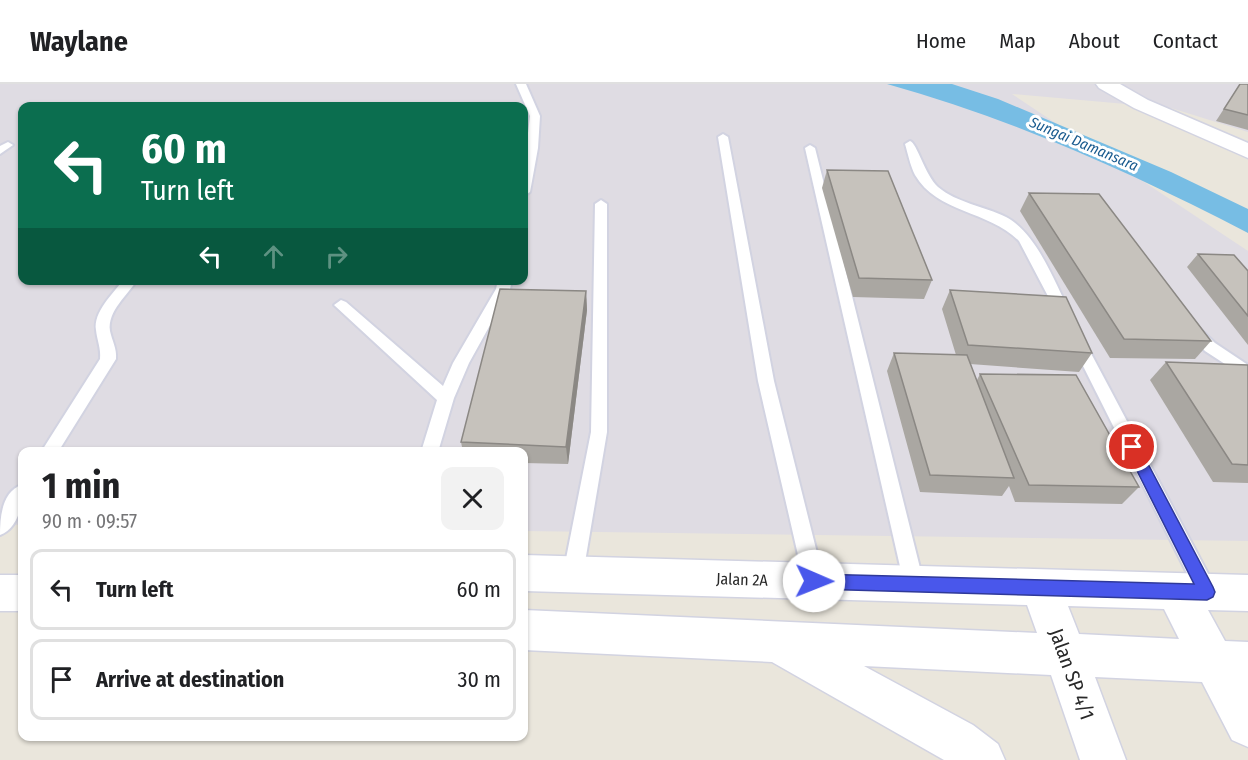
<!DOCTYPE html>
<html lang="en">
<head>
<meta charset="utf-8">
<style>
  body { margin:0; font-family:"Fira Sans Condensed",sans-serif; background:#f2f2f2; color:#202124; height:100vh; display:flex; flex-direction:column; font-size:22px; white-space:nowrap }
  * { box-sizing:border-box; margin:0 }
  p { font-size:20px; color:#757577 }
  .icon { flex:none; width:33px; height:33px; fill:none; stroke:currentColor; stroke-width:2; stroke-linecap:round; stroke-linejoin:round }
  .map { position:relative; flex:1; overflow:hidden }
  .sheet { position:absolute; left:18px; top:363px; width:510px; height:294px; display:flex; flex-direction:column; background:#fff; border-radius:12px; box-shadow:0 2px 4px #0004 }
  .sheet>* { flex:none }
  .hud { position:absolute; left:18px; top:18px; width:510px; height:183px; border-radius:12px; box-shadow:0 2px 4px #0004; background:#0b6e4f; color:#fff; overflow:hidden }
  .pin { position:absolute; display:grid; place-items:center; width:51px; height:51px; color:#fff; margin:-26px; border:3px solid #fff; border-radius:50%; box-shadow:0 2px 6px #0007 }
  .me { position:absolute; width:66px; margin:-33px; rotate:91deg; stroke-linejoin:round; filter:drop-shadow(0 0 4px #0008) }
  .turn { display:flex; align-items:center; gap:21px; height:126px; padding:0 24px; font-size:27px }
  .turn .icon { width:78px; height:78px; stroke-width:2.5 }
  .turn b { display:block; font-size:42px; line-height:51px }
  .lanes { display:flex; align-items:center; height:57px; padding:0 24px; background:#0003; justify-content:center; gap:30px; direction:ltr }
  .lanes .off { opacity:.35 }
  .round { display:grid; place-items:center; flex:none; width:63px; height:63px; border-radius:12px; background:#f2f2f2 }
  .headline { display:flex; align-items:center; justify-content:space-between; height:102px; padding:0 24px }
  h1 { font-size:36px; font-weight:700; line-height:45px }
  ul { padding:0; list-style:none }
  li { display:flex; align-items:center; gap:18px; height:81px; margin:0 12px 9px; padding:0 12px; border:3px solid #e0e0e0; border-radius:12px }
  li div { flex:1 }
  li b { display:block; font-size:22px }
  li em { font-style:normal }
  header { display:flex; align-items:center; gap:36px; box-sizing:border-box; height:84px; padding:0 30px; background:#fff; border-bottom:2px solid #e0e0e0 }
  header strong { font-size:28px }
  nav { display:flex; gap:33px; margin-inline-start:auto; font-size:21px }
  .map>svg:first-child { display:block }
</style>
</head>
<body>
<header>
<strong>Waylane</strong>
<nav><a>Home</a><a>Map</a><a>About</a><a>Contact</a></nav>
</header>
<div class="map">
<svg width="1248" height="676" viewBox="0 0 1248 676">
  <rect width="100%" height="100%" fill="#eae6dc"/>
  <path fill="#dfdce3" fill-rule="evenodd" d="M 0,0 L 1248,0 L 1248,48 L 1171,24 L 1012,10 L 1248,167 L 1248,457 L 524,447 L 524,368 L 22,368 L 22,441 L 0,440 ZM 22,22 L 524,22 L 524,196 L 22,196 Z"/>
  <path fill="#77bde4" d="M 887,0 L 952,0 L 998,15 L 1171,88 L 1248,125 L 1248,149 C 1132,89 1013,35 887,0 Z"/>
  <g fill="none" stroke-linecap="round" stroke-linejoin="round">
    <g stroke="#d2d3e1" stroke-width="4">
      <g id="lane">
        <polygon points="516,0 526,0 540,32 538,64 530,108 524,112 524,83 530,32"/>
        <polygon points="723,50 728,53 774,297 824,497 821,503 814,506 807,503 804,497 758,297 718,53"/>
        <path d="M 910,57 C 917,59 925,91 938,103 C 957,119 984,122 1006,133 C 1038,150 1055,200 1072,232 L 1070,235 L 1060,235 L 1019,157 C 990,127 937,129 915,91 C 910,81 908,70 905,60 Z"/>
        <polygon points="8,58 13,61 0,70 0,62"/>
        <polygon points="810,61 815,64 924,500 921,506 914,509 907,506 904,500 805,64"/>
        <polygon points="601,116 607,120 607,348 583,490 580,496 573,499 566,496 563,490 591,348 595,120"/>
        <path d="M 123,196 L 137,196 C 128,211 107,227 110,247 C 112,257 117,264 116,275 L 58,368 L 41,368 L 100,275 C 101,264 97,256 96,246 C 93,228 113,210 123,196 Z"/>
        <polygon points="498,196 512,196 510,205 469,279 454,314 438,368 421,368 437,316 334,221 341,216 346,218 443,302 453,279 496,205"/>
        <polygon points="1192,241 1197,242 1215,259 1248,281 1248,295 1205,267 1185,246"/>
        <polygon points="1078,253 1085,258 1214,501 1217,508 1214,515 1207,517 1200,515 1071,258"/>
        <path d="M 22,401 C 24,417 19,444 0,451 C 0,433 2,407 22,401 Z"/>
      </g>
    </g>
    <g stroke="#d2d3e1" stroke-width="3">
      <g id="secondary">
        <polygon points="1096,0 1120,0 1148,16 1248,59 1248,74 1134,24 1099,4"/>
        <path d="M 524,471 L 1248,491 L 1248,527 L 1208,526 L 1225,557 L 1248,558 L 1248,663 L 1232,656 L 1202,598 L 1095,593 L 1126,676 L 1080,676 L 1051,591 L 864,582 L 973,641 L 998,660 L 1005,676 L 944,676 L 772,578 L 524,566 L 524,526 L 1037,549 L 1027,521 L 524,507 ZM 1068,522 L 1164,525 L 1179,555 L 1079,550 Z"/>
        <rect x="0" y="491" width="22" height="36"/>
      </g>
    </g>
    <use href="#lane" fill="#fff" fill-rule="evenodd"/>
    <use href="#secondary" fill="#fff" fill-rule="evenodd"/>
  </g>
  <g fill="#aaa7a2">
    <polygon points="1240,0 1248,0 1248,46 1216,37"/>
    <polygon points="827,86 932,196 924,215 853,213 822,104"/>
    <polygon points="1029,109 1211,257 1195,275 1110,274 1020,127"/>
    <polygon points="1198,170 1248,187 1248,261 1187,183"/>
    <polygon points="950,206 1092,269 1079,288 970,280 977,296 980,290 1139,403 1122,420 1015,418 1009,402 1002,412 920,408 887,287 894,269 956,271 942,225"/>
    <polygon points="586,207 587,226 568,380 524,379 524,368 463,368 461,358"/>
    <polygon points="1166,278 1248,281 1248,399 1213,398 1150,296"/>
  </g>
  <polygon fill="#8b8884" points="586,207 587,226 568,380 566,363"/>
  <g fill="#c6c2bc" stroke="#8b8884" stroke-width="1.5">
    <polygon points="1240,0 1248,0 1248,31 1224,25"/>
    <polygon points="827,86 888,87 932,196 859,194"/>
    <polygon points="1029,109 1099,110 1211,257 1124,255"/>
    <polygon points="1198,170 1234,171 1248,187 1248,232"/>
    <polygon points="500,205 586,207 566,363 461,358"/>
    <polygon points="950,206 1066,213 1092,269 968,261"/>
    <polygon points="894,269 967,271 1014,394 930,391"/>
    <polygon points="1166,278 1248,281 1248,381 1232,380"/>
    <polygon points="980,290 1076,291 1139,403 1029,401"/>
  </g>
  <polygon fill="#4957eb" stroke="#2f3999" stroke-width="1.5" points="1132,357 1137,359 1213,503 1215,508 1213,513 1207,516 814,505 809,503 806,497 809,492 814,490 1194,500 1125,363 1127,359"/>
  <g text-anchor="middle" stroke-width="6" stroke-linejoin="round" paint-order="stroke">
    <g font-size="15" font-style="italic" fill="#185a8e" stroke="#fff">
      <text transform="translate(1084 60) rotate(23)" y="5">Sungai Damansara</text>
    </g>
    <g font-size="16" fill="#292929" stroke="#fff">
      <text transform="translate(742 495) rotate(2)" y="6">Jalan 2A</text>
    </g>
    <g font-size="20" fill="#292929" stroke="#fff">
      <text transform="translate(1072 590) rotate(70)" y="7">Jalan SP 4/1</text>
    </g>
  </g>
</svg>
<div class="pin" style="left:1132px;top:363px;background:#d93025"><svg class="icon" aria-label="arrive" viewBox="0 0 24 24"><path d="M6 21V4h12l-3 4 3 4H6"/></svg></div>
<svg class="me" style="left:814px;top:497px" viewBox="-20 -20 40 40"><circle r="19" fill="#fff"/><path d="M0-13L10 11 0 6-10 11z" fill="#4957eb"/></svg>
<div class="hud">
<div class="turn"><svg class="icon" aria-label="left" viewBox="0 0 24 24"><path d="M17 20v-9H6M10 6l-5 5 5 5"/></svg><div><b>60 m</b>Turn left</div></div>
<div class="lanes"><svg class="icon" aria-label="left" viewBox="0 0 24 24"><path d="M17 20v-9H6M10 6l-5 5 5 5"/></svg><svg class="icon off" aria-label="ahead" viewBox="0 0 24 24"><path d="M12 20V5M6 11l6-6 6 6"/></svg><svg class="icon off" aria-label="right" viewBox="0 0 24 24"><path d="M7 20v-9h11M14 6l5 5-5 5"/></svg></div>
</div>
<section class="sheet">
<div class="headline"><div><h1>1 min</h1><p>90 m · 09:57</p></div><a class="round"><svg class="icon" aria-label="close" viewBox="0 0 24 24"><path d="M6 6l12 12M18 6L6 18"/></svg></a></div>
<ul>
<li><svg class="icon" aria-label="left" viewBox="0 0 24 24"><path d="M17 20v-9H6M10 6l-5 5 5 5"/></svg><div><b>Turn left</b></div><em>60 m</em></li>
<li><svg class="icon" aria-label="arrive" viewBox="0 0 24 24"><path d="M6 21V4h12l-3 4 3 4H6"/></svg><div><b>Arrive at destination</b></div><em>30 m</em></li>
</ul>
</section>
</div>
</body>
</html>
